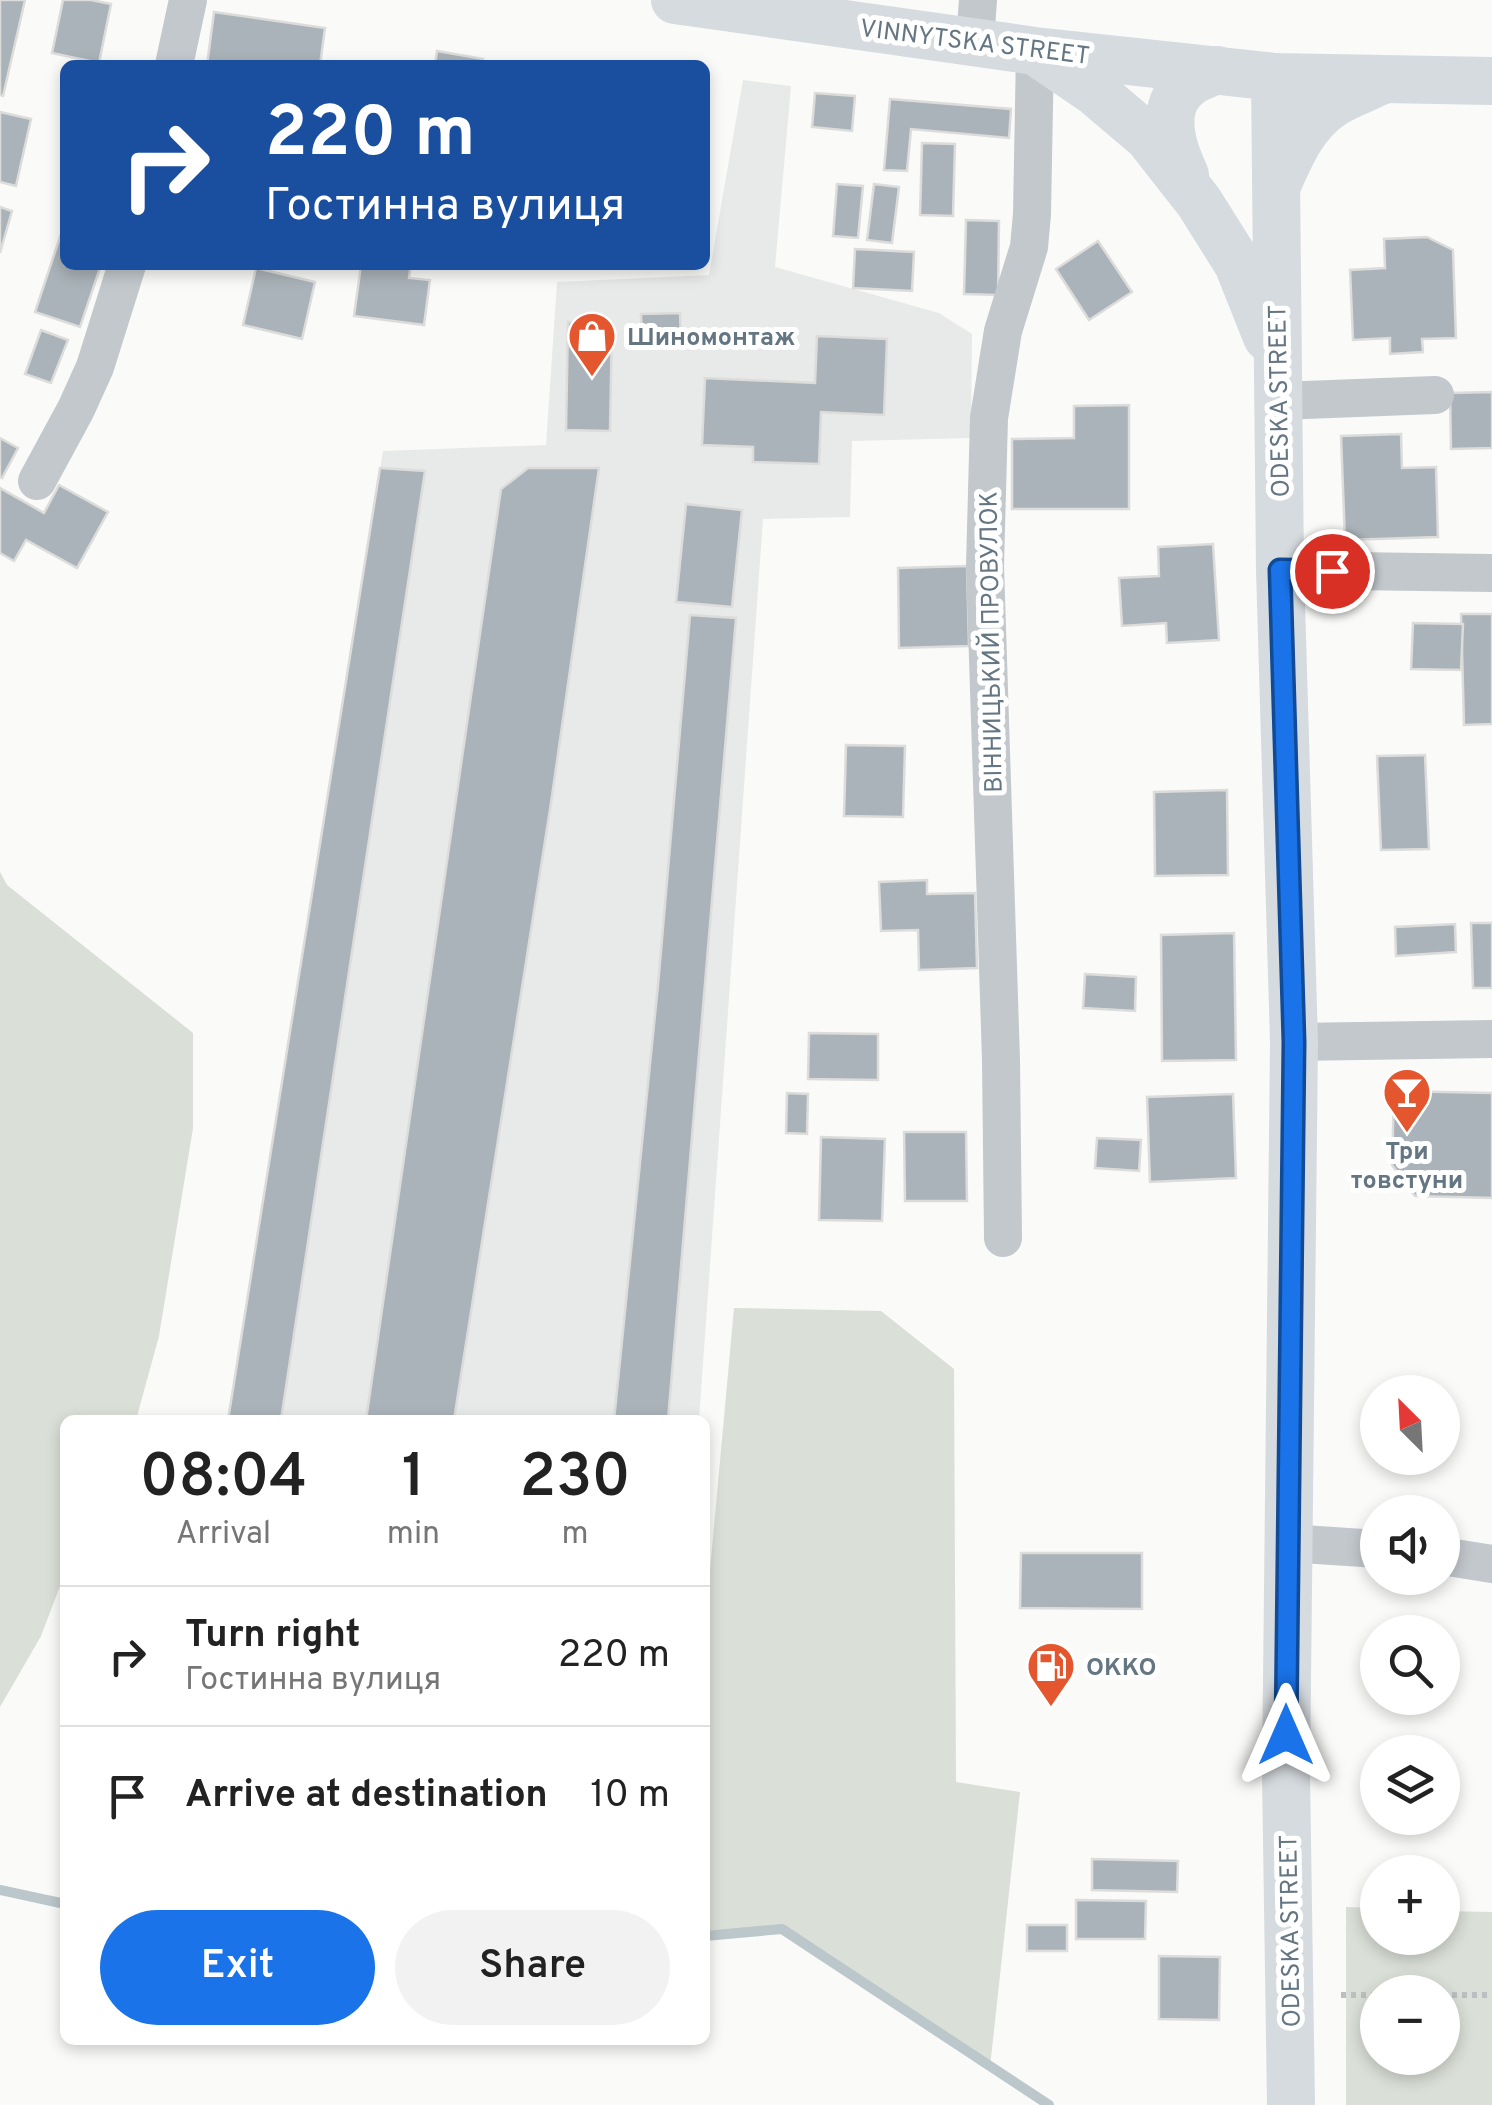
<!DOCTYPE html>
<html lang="en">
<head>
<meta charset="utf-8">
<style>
  body { margin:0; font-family:Overpass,sans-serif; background:#f2f2f2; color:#222; height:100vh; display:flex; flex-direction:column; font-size:38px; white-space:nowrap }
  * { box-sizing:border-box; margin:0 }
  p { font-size:32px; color:#767676 }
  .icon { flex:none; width:55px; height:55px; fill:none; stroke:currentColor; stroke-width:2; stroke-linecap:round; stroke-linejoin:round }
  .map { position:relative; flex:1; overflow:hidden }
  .details { position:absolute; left:60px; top:1415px; width:650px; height:630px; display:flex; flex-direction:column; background:#fff; border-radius:15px; box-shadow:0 5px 15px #0003 }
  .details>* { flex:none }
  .guide { position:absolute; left:60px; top:60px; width:650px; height:210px; border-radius:15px; box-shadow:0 5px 15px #0003; background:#1a4fa0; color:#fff; overflow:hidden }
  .needle { width:65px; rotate:336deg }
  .controls { position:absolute; left:1360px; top:1375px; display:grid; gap:20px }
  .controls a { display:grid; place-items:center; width:100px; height:100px; border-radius:50%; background:#fff; box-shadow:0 5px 15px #0003; font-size:50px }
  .pin { position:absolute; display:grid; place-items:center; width:85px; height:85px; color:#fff; margin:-42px; border:5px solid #fff; border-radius:50%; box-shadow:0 2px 10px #0007 }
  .me { position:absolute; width:110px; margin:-55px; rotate:0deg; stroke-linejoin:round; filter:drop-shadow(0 0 8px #0008) }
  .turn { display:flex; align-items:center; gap:35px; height:210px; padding:0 40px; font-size:45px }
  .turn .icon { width:130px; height:130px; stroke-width:2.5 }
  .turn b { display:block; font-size:70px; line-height:85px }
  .eta { display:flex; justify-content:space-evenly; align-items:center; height:170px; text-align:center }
  .eta b { font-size:60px; font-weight:600; line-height:70px }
  .primary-button { display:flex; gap:20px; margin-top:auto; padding:20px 40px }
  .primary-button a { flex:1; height:115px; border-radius:60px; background:#1a73e8; color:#fff; font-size:40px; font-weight:600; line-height:115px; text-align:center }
  .primary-button a+a { background:#f2f2f2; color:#222 }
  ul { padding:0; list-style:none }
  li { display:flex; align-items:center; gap:30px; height:140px; padding:0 40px; border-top:2px solid #e0e0e0 }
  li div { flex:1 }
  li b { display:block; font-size:38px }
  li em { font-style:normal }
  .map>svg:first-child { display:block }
</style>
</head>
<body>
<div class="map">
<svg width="1492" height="2105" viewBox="0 0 1492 2105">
  <rect width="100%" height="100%" fill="#fafaf8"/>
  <polygon fill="#e8e9e9" points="743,80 791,86 775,267 939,313 972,334 971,438 852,441 850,517 763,519 699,1420 228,1420 383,451 546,445 557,282 709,275"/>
  <g fill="#dadfd7" fill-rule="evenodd">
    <polygon points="0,872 7,885 193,1033 193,1128 159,1336 136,1420 65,1420 65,1573 41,1636 0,1707"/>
    <polygon points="734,1308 881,1311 954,1369 956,1782 1020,1792 990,2067 782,1929 705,1936 705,1625"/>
    <path d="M 1346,1907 L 1377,1908 L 1378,1938 L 1442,1938 L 1443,1911 L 1492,1912 L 1492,2105 L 1346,2105 ZM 1378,1992 L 1442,1992 L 1442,2058 L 1378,2058 Z"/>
  </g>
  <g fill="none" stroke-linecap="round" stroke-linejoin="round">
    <g stroke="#bbc7cb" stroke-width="10">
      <polyline points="0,1890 65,1904"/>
      <polyline points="705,1936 782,1929 1049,2105"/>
    </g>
  </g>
  <g fill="#aab3b9" stroke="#dcdcda" stroke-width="2.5">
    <polygon points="0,0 25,0 3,96 0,95"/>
    <polygon points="63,0 91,0 111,4 99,63 52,53"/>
    <polygon points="214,12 325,28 320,65 207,65"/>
    <polygon points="437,51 483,59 482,65 435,65"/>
    <polygon points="815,93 855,96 852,131 812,127"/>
    <polygon points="890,99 1011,109 1009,138 911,129 907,171 884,170"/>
    <polygon points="0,112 31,119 16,186 0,182"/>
    <polygon points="922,143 955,144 953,216 920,215"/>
    <polygon points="837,184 863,186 858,238 833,236"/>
    <polygon points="874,184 899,187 892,243 867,240"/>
    <polygon points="0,207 12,211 0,253"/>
    <polygon points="966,220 999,221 998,295 964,294"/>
    <polygon points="65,222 65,265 101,265 80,327 35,312"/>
    <polygon points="1427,237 1453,250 1456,338 1422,339 1423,352 1390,354 1390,338 1353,340 1350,270 1385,268 1384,239"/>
    <polygon points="1098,241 1132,292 1089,320 1056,269"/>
    <polygon points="855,249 914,252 912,291 853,288"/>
    <polygon points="361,265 411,265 409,278 430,280 424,325 354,316"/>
    <polygon points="256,268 315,282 302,339 243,325"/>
    <polygon points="680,313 681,340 642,342 641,314"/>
    <polygon points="568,322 612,323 610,431 566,430"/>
    <polygon points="41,330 68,340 51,383 25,374"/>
    <polygon points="817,336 887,339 884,415 821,412 819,464 753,462 753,447 702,445 705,378 815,383"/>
    <polygon points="1492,392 1492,448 1451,449 1450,393"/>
    <polygon points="1129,405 1129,509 1012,509 1012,439 1074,438 1074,406"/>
    <polygon points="1401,434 1402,468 1436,467 1438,537 1345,540 1341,436"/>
    <polygon points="0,438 18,448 2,478 0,477"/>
    <polygon points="380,468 425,471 281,1420 228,1420"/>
    <polygon points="528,468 599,468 551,803 454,1420 366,1420 501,489"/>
    <polygon points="59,485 108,512 77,568 26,540 14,561 0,553 0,488 44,513"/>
    <polygon points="686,504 742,510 732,607 676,602"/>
    <polygon points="1213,544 1219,640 1167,643 1166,623 1122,626 1119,578 1159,576 1158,547"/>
    <polygon points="967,566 969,646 899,648 898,568"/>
    <polygon points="1461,614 1492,614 1492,724 1464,725"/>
    <polygon points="690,615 736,618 668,1420 614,1420 658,985"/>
    <polygon points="1413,623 1463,624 1461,670 1411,669"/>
    <polygon points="846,745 905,746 903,817 844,816"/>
    <polygon points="1425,755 1429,849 1381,850 1377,756"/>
    <polygon points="1227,790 1228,875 1155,876 1154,792"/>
    <polygon points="927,880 927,894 975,893 977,968 919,970 918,930 881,931 879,882"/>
    <polygon points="1471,923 1492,923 1492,988 1473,988"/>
    <polygon points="1455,924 1456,952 1396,956 1395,927"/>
    <polygon points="1234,933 1236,1060 1162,1061 1161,935"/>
    <polygon points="1085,974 1136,977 1135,1011 1083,1008"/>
    <polygon points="809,1033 878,1034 878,1080 808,1079"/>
    <polygon points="1394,1091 1492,1093 1492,1198 1415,1196 1392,1165"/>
    <polygon points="787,1093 808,1094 807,1134 786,1133"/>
    <polygon points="1233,1094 1236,1178 1150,1182 1147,1097"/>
    <polygon points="904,1132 966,1132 967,1201 905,1201"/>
    <polygon points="821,1137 885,1139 882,1221 819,1220"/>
    <polygon points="1097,1138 1141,1140 1139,1171 1095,1168"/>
    <polygon points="1021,1553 1142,1553 1142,1609 1020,1608"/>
    <polygon points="1092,1859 1178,1861 1177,1892 1092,1890"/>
    <polygon points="1076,1900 1146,1901 1145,1939 1076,1939"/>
    <rect x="1027" y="1925" width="40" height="26"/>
    <polygon points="1159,1956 1220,1957 1219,2020 1159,2019"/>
  </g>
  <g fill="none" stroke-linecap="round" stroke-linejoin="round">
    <g stroke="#bbbfc2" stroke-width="6" stroke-dasharray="5 5" stroke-linecap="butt">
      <polyline points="1341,1995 1378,1995"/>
      <polyline points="1442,1995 1492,1995"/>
    </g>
    <g stroke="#c3c8cc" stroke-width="38">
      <polyline points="975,42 978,0"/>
      <polyline points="174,65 188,0"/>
      <polyline points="1279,401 1435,395"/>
      <polyline points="37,481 76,409 95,367 127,265"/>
      <polyline points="1280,570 1492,573"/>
      <polyline points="1294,1042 1492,1039"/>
      <polyline points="1003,1238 1001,1060 985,566 989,418 1003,331 1029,247 1032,214 1035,51"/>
      <polyline points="1287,1543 1378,1549"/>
      <polyline points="1442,1556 1492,1564"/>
    </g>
    <g stroke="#d6dbdf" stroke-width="48">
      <polyline points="675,0 1035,51 1275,77 1492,81"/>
      <polyline points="1038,53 1095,92 1148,137 1199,202 1238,264 1267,337"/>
      <polyline points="1275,77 1280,570 1294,1042 1286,1773 1291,2105"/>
      <path d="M 1185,175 C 1170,143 1158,102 1194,80 C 1201,76 1209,73 1217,70"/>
      <path d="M 1278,183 C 1291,153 1305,121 1334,103 C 1347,95 1364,89 1378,82"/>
    </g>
  </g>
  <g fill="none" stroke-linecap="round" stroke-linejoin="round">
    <g stroke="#114b97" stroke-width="25">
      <polyline id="route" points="1286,1735 1294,1042 1280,570 1332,571"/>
    </g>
    <use href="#route" stroke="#1a73e8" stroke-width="18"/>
  </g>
  <defs>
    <g id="shop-pin" transform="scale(2.5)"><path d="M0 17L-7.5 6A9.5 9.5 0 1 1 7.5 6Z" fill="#e4572e" stroke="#fff"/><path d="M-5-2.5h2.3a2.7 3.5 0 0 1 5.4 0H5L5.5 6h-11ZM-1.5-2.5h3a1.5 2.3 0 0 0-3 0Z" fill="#fff"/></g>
    <g id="bar-pin" transform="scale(2.5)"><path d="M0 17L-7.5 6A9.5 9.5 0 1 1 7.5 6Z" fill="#e4572e" stroke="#fff"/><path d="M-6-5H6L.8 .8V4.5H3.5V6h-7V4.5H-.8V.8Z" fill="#fff"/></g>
    <g id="fuel-pin" transform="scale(2.5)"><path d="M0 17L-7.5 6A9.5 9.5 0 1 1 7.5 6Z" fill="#e4572e" stroke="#fff"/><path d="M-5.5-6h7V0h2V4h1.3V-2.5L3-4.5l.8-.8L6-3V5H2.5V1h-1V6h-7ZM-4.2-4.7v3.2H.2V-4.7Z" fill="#fff"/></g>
  </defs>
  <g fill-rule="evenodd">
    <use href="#shop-pin" x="592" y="336"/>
    <use href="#bar-pin" x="1407" y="1092"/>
    <use href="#fuel-pin" x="1051" y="1666"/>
  </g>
  <g text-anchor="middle" stroke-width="10" stroke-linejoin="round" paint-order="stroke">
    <g font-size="25" fill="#657683" stroke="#fff">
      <text transform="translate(975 41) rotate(7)" y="9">VINNYTSKA STREET</text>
      <text transform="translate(1278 401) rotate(-91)" y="9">ODESKA STREET</text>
      <text transform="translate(990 642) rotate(-91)" y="9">ВІННИЦЬКИЙ ПРОВУЛОК</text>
      <text transform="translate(1289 1931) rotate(-91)" y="9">ODESKA STREET</text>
    </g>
    <g font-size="25" font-weight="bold" fill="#657683" stroke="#fff" text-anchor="start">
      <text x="627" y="345">Шиномонтаж</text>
      <text x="1407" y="1159" text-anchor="middle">Три<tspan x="1407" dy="29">товстуни</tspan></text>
      <text x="1086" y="1675">OKKO</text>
    </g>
  </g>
</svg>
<div class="controls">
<a><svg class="needle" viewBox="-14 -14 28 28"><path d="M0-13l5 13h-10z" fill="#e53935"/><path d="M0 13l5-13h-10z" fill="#767676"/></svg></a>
<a><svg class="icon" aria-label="sound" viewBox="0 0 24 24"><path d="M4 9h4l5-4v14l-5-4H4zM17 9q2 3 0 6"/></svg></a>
<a><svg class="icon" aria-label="search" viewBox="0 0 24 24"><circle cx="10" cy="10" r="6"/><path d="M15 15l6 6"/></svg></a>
<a><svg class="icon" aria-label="layers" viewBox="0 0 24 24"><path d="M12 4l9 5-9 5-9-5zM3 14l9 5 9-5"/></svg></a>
<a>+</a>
<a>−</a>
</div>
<div class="pin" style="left:1332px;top:571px;background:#d93025"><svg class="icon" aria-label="arrive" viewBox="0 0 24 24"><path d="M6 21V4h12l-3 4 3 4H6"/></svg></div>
<svg class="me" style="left:1286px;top:1735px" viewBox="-20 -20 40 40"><path d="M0-17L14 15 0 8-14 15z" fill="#1a73e8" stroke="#fff" stroke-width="4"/></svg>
<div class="guide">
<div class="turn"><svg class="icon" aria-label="right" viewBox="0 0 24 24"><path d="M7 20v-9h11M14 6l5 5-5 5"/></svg><div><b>220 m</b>Гостинна вулиця</div></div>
</div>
<section class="details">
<div class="eta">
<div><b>08:04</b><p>Arrival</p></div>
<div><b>1</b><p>min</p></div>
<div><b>230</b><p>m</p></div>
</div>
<ul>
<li><svg class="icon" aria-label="right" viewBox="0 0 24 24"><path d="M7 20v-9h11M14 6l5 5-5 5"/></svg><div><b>Turn right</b><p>Гостинна вулиця</p></div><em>220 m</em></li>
<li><svg class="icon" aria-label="arrive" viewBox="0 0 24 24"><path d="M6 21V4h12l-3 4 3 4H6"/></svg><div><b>Arrive at destination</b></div><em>10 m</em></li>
</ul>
<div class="primary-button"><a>Exit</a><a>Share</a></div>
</section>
</div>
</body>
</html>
